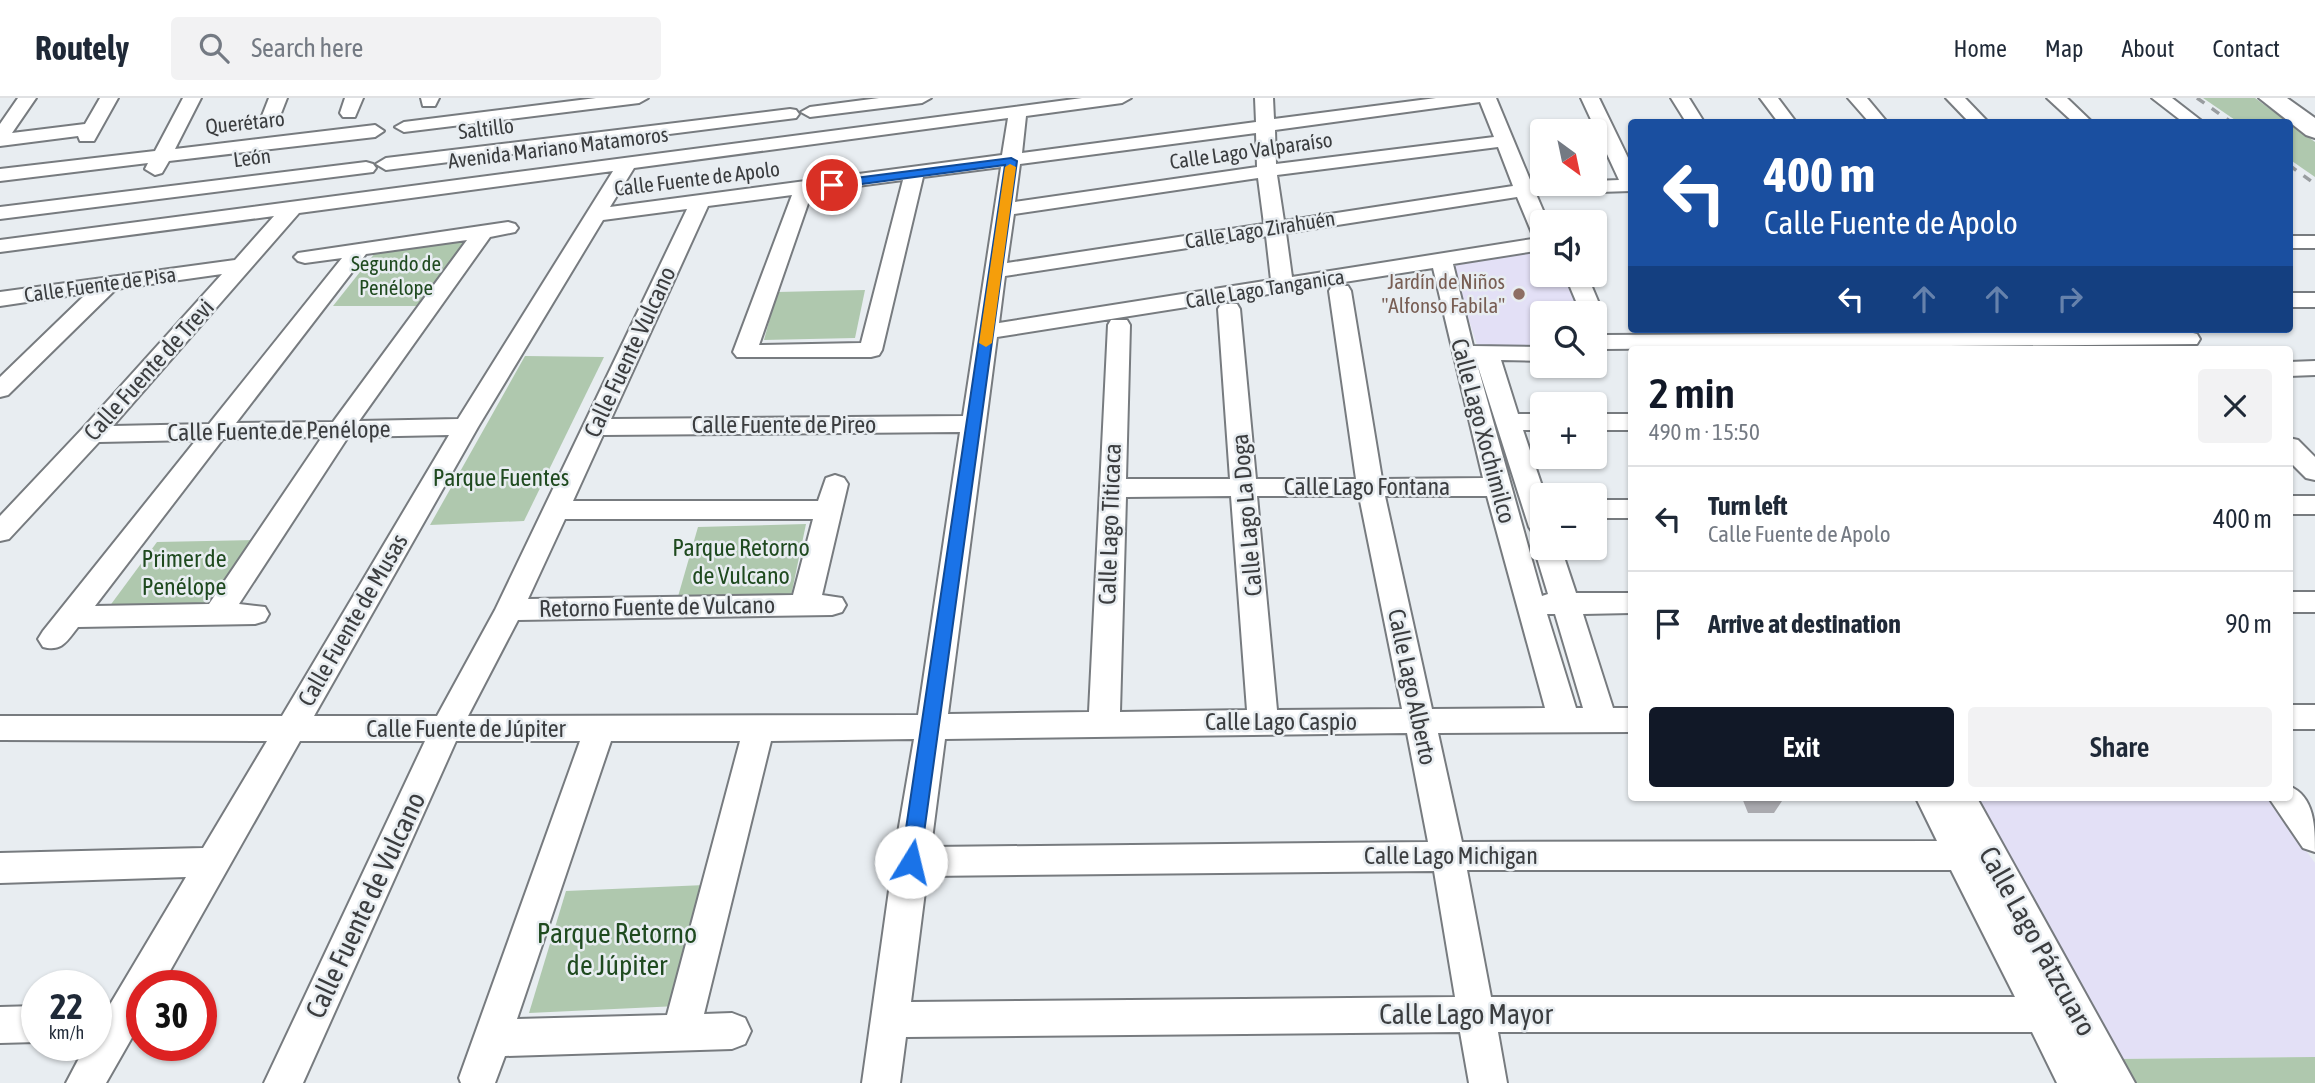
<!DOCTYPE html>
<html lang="en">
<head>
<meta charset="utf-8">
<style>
  body { margin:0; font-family:"Asap Condensed",sans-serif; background:#f2f2f3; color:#1f2937; height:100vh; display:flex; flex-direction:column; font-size:26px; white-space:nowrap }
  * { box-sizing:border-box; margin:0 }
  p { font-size:23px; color:#747a83 }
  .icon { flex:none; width:38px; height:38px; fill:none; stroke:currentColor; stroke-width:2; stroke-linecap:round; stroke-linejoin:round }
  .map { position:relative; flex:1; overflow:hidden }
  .side { position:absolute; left:1628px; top:248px; width:665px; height:455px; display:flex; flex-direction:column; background:#fff; border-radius:7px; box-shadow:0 2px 5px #0004 }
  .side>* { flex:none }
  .hud { position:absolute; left:1628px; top:21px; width:665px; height:214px; border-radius:7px; box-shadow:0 2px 5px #0004; background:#1a4fa0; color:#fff; overflow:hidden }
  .needle { width:46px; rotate:147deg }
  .buttons { position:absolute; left:1530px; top:21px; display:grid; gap:14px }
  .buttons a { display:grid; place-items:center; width:77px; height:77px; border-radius:7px; background:#fff; box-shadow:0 2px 5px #0004; font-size:35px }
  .speed { position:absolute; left:21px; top:872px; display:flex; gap:14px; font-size:35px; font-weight:700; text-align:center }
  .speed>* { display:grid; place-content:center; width:91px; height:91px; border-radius:50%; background:#fff; box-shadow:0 2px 5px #0004; line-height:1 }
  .speed small { font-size:18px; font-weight:400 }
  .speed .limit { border:10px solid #d22; background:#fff; color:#111 }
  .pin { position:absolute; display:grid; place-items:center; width:60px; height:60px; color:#fff; margin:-30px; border:4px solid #fff; border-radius:50%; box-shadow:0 2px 7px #0007 }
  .me { position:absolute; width:77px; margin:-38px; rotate:9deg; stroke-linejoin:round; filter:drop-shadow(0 0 5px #0008) }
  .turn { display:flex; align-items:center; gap:24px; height:147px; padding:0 21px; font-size:32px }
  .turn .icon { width:91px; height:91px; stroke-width:2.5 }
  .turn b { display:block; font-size:49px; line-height:60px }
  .lanes { display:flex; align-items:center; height:66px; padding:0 21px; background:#0003; justify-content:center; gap:35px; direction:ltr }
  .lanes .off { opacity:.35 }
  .round { display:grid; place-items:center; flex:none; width:74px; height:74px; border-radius:7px; background:#f2f2f3 }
  .summary { display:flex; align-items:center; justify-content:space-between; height:119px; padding:0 21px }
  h1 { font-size:42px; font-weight:600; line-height:52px; color:#111827 }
  .cta { display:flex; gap:14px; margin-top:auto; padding:14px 21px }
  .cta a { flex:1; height:80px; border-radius:7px; background:#111827; color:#fff; font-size:28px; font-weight:600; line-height:80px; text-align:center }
  .cta a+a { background:#f2f2f3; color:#1f2937 }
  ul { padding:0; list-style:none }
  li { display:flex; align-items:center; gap:21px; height:105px; padding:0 21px; border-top:2px solid #e0e1e3 }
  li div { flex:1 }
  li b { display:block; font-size:26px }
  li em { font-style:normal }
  header { display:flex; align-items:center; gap:42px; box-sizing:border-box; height:98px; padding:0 35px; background:#fff; border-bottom:2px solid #e0e1e3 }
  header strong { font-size:33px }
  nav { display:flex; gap:38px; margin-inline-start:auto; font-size:24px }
  .search { width:490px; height:63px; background:#f2f2f3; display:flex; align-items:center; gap:18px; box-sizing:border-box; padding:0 24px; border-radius:7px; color:#747a83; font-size:26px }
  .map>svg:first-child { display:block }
</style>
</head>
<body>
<header>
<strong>Routely</strong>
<div class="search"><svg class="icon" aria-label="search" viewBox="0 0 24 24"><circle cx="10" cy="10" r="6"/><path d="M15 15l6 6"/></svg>Search here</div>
<nav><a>Home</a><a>Map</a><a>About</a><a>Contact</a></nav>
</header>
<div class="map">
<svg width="2315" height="985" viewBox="0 0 2315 985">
  <rect width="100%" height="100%" fill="#e8edf1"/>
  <g fill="#e3e0f6">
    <polygon points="1542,152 1542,177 1569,177 1584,215 1542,215 1542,247 1477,247 1451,166"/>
    <polygon points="1977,700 2268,700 2315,765 2315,959 2119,961"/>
  </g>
  <g fill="#afc8ae">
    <polygon points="2203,0 2255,0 2288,24 2238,24"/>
    <polygon points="2289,25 2315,44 2315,79 2289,61"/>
    <polygon points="468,139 418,208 333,208 379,150"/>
    <polygon points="865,192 855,240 764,242 777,194"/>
    <polygon points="525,258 604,259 524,423 430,427"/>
    <polygon points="806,426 791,498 677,502 698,429"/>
    <polygon points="259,442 217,506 109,509 157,444"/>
    <polygon points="705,787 678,908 529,915 566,793"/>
    <polygon points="2315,959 2315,985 2132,985 2119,961"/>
  </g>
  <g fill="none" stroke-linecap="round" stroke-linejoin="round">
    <g stroke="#777b7f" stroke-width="4">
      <g id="minor">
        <polygon points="18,0 36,0 12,35 85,26 100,0 118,0 94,43 80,43 78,38 0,48 0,26"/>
        <polygon points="183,0 201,0 175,51 375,27 384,33 375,39 169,63 162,75 155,77 145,71 148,65 0,83 0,71 155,53"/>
        <polygon points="269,0 287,0 278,23 269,28 260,23"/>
        <polygon points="345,0 363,0 355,19 343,19 340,15"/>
        <polygon points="421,0 439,0 435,8 423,8"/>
        <polygon points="596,0 648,0 639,5 404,34 395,29 404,24"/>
        <polygon points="879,0 931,0 922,5 810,19 801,14 810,9"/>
        <path d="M 1082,0 L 1131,0 L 1122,5 L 1026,18 L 1022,55 L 1256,24 L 1255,0 L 1273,0 L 1274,21 L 1436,0 L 1496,0 L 1533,89 L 1541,85 L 1594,86 L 1594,83 L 1619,82 L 1581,0 L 1599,0 L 1631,66 L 1631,93 L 1536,96 L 1548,124 L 1542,124 L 1542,152 L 1453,166 L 1473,248 L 1542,249 L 1542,263 L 1501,262 L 1518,316 L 1542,316 L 1542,332 L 1523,332 L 1545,397 L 1542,397 L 1542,438 L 1533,435 L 1529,429 L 1476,262 L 1542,498 L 1548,496 L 1534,450 L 1542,442 L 1542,450 L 1561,450 L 1576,495 L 1631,495 L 1631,515 L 1583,516 L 1613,610 L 1631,610 L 1631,634 L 1438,635 L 1462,744 L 1937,743 L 1916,700 L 1977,700 L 2135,985 L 2057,985 L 2032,934 L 1498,934 L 1507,985 L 1469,985 L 1460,934 L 906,939 L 900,985 L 862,985 L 893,764 L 914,641 L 771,643 L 704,916 L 732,915 L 745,920 L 751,933 L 745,946 L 732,951 L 505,958 L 495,985 L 461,985 L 459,980 L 580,643 L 456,643 L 303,985 L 264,985 L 425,643 L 300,643 L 162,887 L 142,887 L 142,922 L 106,985 L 66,985 L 86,947 L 96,947 L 96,930 L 186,779 L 0,785 L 0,755 L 203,750 L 267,643 L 0,642 L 0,618 L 282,618 L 449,337 L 348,339 L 239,506 L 265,509 L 269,516 L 265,523 L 255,526 L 78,529 C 67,543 62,554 43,549 L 38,541 L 43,533 L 196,342 L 99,344 L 9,441 L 0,443 L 0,418 L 83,330 L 222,176 L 116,191 L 8,297 L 0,299 L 0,279 L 87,195 L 0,208 L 0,194 L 235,162 L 274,118 L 0,154 L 0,142 ZM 1480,4 L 1494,39 L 1276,66 L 1275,32 ZM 1008,20 L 1002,57 L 610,109 L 634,70 ZM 1256,35 L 1257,69 L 1015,104 L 1020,66 ZM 1498,49 L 1513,88 L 1284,123 L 1277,77 ZM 1001,69 L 963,318 L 611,321 L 708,108 L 792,97 L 733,254 L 737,259 L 871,259 L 879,257 L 882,252 L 923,79 ZM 613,73 L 458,321 L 359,323 L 490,139 L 515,134 L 518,130 L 515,126 L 508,124 L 298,155 L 294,159 L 298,163 L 305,165 L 342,160 L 209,326 L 113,328 L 299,115 ZM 1258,80 L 1264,126 L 1007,165 L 1014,116 ZM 903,82 L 861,245 L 759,247 L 812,94 ZM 1517,99 L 1532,135 L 1539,140 L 1292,179 L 1286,135 ZM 687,111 L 495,512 L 437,618 L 314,618 L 478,329 L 603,122 ZM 1266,138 L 1271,182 L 999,225 L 1005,178 ZM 467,142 L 333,324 L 236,325 L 366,156 ZM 1433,170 L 1483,380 L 1382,381 L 1351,193 L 1348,188 L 1332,188 L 1329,193 L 1356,381 L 1256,381 L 1240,211 L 1237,206 L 1221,206 L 1218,211 L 1230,381 L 1126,381 L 1130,227 L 1127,222 L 1111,222 L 1108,227 L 1089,614 L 948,616 L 997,239 ZM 960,334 L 918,617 L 468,618 L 518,522 L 832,517 L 842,514 L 846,507 L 842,500 L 822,497 L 848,386 L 844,380 L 835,377 L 826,380 L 818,403 L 573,403 L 603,337 ZM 322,339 L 209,506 L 95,508 L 223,341 ZM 1231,398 L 1247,612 L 1120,614 L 1126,399 ZM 1257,398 L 1359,398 L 1402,611 L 1277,612 ZM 1385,398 L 1487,398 L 1545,610 L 1432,611 ZM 565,421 L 813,421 L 793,497 L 528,501 ZM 1547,516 L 1555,516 L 1583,610 L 1576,610 ZM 1407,635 L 1428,744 L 931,749 L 945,641 ZM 611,643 L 740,643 L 667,917 L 517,921 ZM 1467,772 L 1951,772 L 2015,899 L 1491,899 ZM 1434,773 L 1455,899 L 911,904 L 927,778 Z"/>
        <polygon points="1671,0 1689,0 1704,24 1686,24"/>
        <polygon points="1760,0 1778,0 1796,24 1778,24"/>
        <polygon points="1848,0 1867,0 1887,24 1869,24"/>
        <polygon points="1946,0 1965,0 1988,24 1969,24"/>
        <polygon points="2047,0 2067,0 2092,24 2073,24"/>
        <polygon points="2152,0 2172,0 2203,24 2183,24"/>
        <polygon points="790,11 796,12 799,16 796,20 386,72 376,66 386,60"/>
        <polygon points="366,64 373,66 376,70 373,74 0,121 0,109"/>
        <rect x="2289" y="138" width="26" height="12"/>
        <polygon points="1565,177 1587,177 1603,215 1600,220 1594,221 1594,215 1581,215"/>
        <rect x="2289" y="195" width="26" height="14"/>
        <polygon points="2189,234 2197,236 2200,241 2197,246 1604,251 1594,246 1596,239 1604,237"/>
        <polygon points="2315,263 2315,277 2289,278 2289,264"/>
        <rect x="1594" y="316" width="37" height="16"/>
        <polygon points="2289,340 2298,342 2315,359 2315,382 2306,380 2289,363"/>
        <rect x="2289" y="398" width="26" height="18"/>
        <rect x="1594" y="402" width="37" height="18"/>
        <rect x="2289" y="494" width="26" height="20"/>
        <rect x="2289" y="607" width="26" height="24"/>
        <path d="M 2289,688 C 2315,698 2315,730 2315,754 L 2303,750 L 2269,700 L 2289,700 Z"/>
        <polygon points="37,908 37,944 0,945 0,909"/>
      </g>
    </g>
    <g stroke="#777b7f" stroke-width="4">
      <polygon id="highway" points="2259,0 2287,0 2315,20 2315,40 2306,37"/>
    </g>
    <use href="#minor" fill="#fff" fill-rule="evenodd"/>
    <use href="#highway" fill="#fff" fill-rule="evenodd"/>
    <g stroke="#999da0" stroke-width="3.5" stroke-dasharray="9 9" stroke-linecap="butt">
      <polyline points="2197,0 2231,24"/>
      <polyline points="2289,67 2315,86"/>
    </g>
  </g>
  <polygon fill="#aaaaaf" points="1742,700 1784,700 1774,715 1748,715"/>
  <polygon fill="#1a73e8" stroke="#114b97" stroke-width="2" points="1011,60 1017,63 920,764 917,770 911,772 904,770 901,764 1005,67 832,90 826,87 832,83"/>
  <polygon fill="#f59e0b" points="1010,66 1016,69 992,245 986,249 979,245 1005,69"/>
  <circle fill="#8d6e63" stroke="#e8edf1" stroke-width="2.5" cx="1519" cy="196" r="7"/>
  <g text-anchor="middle" stroke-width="5" stroke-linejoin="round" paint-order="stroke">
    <g font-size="21" fill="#3b3d3f" stroke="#e8edf1">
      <text transform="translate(245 25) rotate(-6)" y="7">Querétaro</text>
      <text transform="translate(486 31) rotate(-7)" y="7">Saltillo</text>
      <text transform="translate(558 50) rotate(-7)" y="7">Avenida Mariano Matamoros</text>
      <text transform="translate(1251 53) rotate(-8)" y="7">Calle Lago Valparaíso</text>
      <text transform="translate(252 60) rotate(-7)" y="7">León</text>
      <text transform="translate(697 81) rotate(-7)" y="7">Calle Fuente de Apolo</text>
      <text transform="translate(1260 132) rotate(-9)" y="7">Calle Lago Zirahuén</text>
      <text transform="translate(100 187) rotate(-8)" y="7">Calle Fuente de Pisa</text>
      <text transform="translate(1265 191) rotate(-9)" y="7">Calle Lago Tanganica</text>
    </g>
    <g font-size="21" fill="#1f4a1f" stroke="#e8edf1">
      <text x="396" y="173">Segundo de<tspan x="396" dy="24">Penélope</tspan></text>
    </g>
    <g font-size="21" fill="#785e54" stroke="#e8edf1" text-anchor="end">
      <text x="1505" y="191">Jardín de Niños<tspan x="1505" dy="24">"Alfonso Fabila"</tspan></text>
    </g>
    <g font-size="24" fill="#3b3d3f" stroke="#e8edf1">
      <text transform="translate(630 254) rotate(-65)" y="8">Calle Fuente Vulcano</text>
      <text transform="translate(149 272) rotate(-48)" y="8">Calle Fuente de Trevi</text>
      <text x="784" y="335">Calle Fuente de Pireo</text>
      <text transform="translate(279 333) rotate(-1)" y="8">Calle Fuente de Penélope</text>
      <text transform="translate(1483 333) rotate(75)" y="8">Calle Lago Xochimilco</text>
      <text x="1367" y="397">Calle Lago Fontana</text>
      <text transform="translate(1247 417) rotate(-95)" y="8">Calle Lago La Doga</text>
      <text transform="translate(1110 426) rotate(-88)" y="8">Calle Lago Titicaca</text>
      <text transform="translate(657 509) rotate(-1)" y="8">Retorno Fuente de Vulcano</text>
      <text transform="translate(353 522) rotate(-60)" y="8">Calle Fuente de Musas</text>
      <text transform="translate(1412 589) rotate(78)" y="8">Calle Lago Alberto</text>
      <text x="1281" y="632">Calle Lago Caspio</text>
      <text x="466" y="639">Calle Fuente de Júpiter</text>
      <text x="1451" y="766">Calle Lago Michigan</text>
    </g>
    <g font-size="24" fill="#1f4a1f" stroke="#e8edf1">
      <text x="501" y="388">Parque Fuentes</text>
      <text x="741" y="458">Parque Retorno<tspan x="741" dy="28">de Vulcano</tspan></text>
      <text x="184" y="469">Primer de<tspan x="184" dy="28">Penélope</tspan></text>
    </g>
    <g font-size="28" fill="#3b3d3f" stroke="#e8edf1">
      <text transform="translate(365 807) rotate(-65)" y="10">Calle Fuente de Vulcano</text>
      <text transform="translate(2038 843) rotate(61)" y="10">Calle Lago Pátzcuaro</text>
      <text x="1466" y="926">Calle Lago Mayor</text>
    </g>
    <g font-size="28" fill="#1f4a1f" stroke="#e8edf1">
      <text x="617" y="845">Parque Retorno<tspan x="617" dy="32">de Júpiter</tspan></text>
    </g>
  </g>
</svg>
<div class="buttons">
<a><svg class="needle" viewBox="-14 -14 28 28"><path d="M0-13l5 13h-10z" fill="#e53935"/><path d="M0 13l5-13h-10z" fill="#747a83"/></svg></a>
<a><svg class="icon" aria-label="sound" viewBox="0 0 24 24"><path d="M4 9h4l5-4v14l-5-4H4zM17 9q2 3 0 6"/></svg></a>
<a><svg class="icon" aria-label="search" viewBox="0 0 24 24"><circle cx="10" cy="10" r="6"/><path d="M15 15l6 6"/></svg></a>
<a>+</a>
<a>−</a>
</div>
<div class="speed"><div>22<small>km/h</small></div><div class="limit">30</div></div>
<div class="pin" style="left:832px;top:87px;background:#d93025"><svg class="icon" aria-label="arrive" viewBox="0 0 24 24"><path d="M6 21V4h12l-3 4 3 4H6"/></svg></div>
<svg class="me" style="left:911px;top:764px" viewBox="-20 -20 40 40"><circle r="19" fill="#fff"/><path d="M0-13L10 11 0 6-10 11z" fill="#1a73e8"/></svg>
<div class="hud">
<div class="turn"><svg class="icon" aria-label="left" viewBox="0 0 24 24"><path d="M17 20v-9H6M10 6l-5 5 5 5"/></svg><div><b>400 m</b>Calle Fuente de Apolo</div></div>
<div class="lanes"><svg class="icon" aria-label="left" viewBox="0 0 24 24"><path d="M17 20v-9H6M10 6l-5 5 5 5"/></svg><svg class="icon off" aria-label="ahead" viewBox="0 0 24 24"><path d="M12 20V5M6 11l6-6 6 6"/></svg><svg class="icon off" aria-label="ahead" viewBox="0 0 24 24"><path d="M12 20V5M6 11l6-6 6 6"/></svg><svg class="icon off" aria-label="right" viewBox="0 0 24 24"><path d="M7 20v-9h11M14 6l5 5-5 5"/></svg></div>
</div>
<section class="side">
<div class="summary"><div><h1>2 min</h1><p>490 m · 15:50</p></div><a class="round"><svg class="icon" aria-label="close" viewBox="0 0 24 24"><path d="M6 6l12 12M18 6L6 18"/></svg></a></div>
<ul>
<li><svg class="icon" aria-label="left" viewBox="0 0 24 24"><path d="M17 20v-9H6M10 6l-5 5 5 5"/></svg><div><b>Turn left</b><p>Calle Fuente de Apolo</p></div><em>400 m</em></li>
<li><svg class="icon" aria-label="arrive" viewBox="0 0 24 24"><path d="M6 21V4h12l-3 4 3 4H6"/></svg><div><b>Arrive at destination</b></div><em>90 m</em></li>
</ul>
<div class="cta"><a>Exit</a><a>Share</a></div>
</section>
</div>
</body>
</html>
